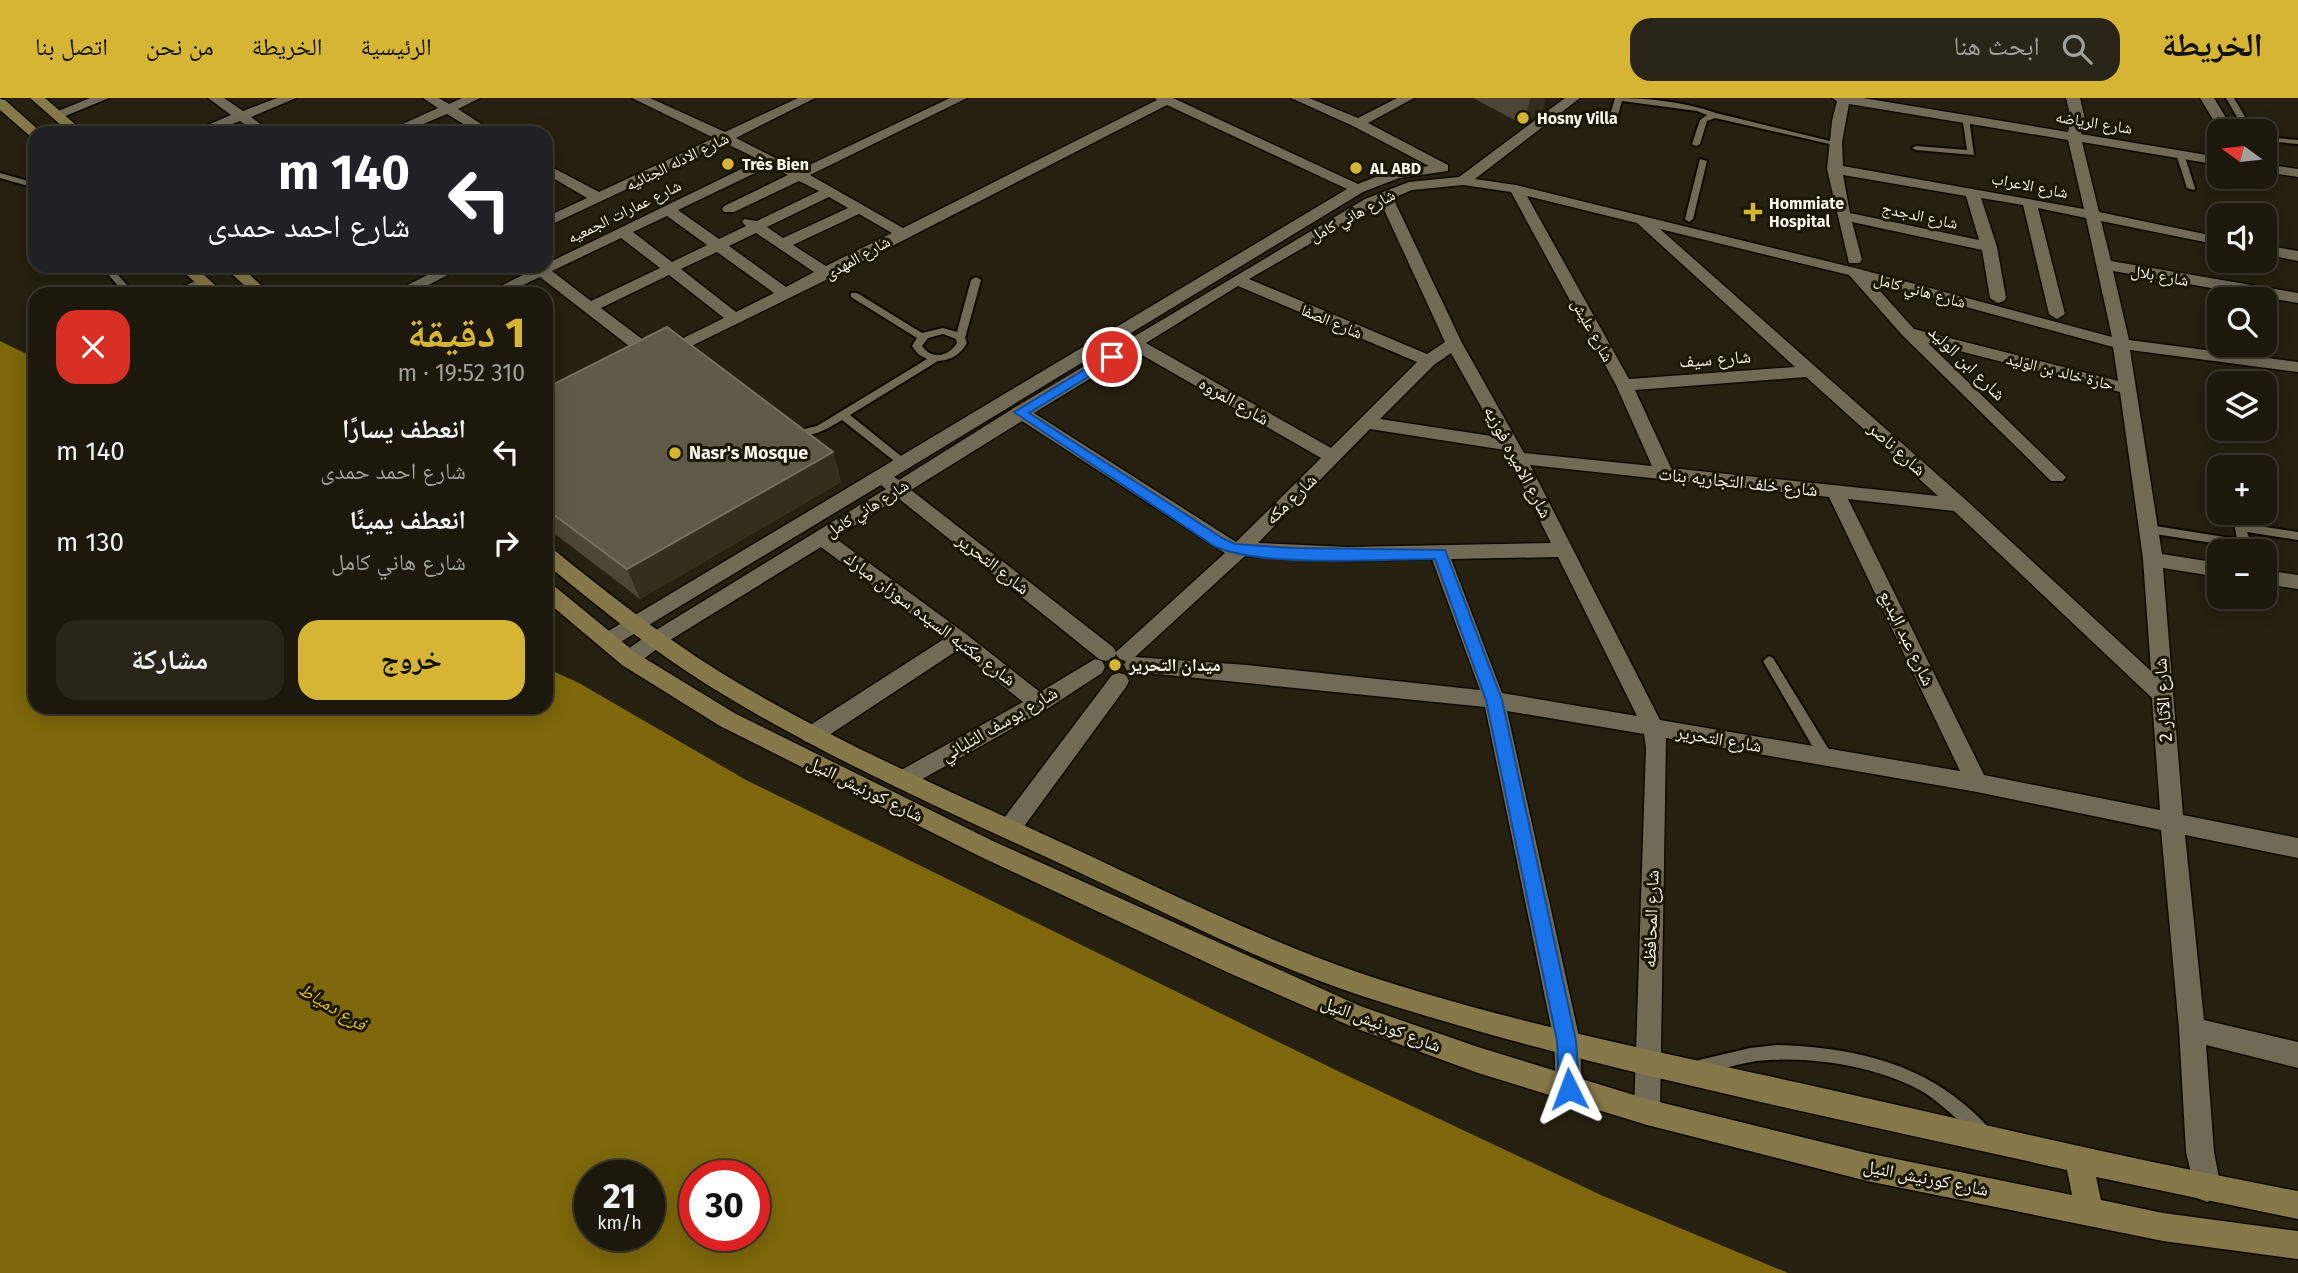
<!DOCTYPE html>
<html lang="ar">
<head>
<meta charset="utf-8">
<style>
  body { margin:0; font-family:"Fira Sans","Noto Naskh Arabic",sans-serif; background:#292519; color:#f1f3f6; direction:rtl; height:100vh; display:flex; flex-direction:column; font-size:26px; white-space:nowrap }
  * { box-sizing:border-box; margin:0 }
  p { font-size:23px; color:#a0a09d }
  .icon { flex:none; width:38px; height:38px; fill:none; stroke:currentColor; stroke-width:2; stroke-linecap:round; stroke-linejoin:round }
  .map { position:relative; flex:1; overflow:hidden; direction:ltr }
  .details { position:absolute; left:28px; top:189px; width:525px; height:427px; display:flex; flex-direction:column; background:#1c180b; border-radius:21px; box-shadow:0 4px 18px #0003,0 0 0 2px #3a372c; direction:rtl }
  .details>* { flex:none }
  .guide { position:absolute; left:28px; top:28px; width:525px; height:147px; border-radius:21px; box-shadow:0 4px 18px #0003,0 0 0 2px #3a372c; direction:rtl; background:#202124; color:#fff; overflow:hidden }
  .needle { width:46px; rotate:285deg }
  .buttons { position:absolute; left:2207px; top:21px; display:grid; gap:14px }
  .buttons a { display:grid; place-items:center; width:70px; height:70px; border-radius:14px; background:#1c180b; box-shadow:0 4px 18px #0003,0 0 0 2px #3a372c; font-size:35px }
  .speed { position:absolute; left:574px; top:1062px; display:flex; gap:14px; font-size:35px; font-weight:700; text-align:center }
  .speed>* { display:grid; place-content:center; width:91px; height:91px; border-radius:50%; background:#1c180b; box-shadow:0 4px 18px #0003,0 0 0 2px #3a372c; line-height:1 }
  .speed small { font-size:18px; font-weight:400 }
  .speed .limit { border:10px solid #d22; background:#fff; color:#111 }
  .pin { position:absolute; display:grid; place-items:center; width:60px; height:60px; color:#fff; margin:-30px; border:4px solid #fff; border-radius:50%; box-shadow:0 2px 7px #0007 }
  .me { position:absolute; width:77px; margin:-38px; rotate:357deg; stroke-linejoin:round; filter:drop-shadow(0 0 5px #0008) }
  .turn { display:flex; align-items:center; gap:24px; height:147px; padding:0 28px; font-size:32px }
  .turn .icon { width:91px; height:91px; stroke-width:2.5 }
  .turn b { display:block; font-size:49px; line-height:60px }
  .round { display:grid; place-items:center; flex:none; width:74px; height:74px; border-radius:21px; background:#292519 }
  .headline { display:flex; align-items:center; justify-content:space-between; height:119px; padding:0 28px }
  h1 { font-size:42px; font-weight:800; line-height:52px; color:#d6b534 }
  .primary-button { display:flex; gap:14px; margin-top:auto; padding:14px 28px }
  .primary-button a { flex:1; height:80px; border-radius:21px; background:#d6b534; color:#111; font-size:28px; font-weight:800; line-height:80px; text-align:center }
  .primary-button a+a { background:#292519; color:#f1f3f6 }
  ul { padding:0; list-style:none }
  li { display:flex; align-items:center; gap:21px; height:91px; padding:0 28px }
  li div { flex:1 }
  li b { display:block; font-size:26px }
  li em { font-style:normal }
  header { display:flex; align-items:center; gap:42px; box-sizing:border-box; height:98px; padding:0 35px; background:#d6b534; color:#111 }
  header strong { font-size:33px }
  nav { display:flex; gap:38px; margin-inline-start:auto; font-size:24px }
  .search { width:490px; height:63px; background:#292519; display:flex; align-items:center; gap:18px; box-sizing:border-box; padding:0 24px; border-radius:21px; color:#a0a09d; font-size:26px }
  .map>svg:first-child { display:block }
</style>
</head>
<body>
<header>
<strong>الخريطة</strong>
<div class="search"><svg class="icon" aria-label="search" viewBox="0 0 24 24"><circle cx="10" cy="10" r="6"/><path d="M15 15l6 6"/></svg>ابحث هنا</div>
<nav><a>الرئيسية</a><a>الخريطة</a><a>من نحن</a><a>اتصل بنا</a></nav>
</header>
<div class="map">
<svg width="2298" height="1175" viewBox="0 0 2298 1175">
  <rect width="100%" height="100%" fill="#25200f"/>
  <path fill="#7e680b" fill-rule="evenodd" d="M 0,243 L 35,260 L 35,609 L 546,609 L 546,570 L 579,585 L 746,682 L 1348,978 L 1603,1098 L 1788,1175 L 0,1175 ZM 649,1078 L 649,1138 L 590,1138 L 590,1078 ZM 695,1078 L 754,1078 L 754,1138 L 695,1138 Z"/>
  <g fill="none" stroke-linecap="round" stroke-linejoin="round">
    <g stroke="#0e0900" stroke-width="4">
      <g id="service">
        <path d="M 1615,0 C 1649,0 1685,4 1716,15 L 1838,45 L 1834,47 L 1715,20 L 1707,23 L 1700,46 L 1696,48 L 1692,46 L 1700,22 L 1707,17 L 1697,13 L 1622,3 L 1618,17 L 1614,19 L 1610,17 Z"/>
        <polygon points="2226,0 2234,0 2251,29 2250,31 2244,31"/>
        <polygon points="1962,18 1969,20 1974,57 1916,52 1912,50 1916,48 1967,52"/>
        <polygon points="2276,40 2298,42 2298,46 2276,44"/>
        <polygon points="2177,54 2184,56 2195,90 2194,92 2187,90 2176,56"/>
        <polygon points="1700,61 1707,63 1693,121 1689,124 1685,121"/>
        <polygon points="0,75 35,85 35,90 0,80"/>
        <polygon points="101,168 110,168 135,196 125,196"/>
        <path d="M 976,179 L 981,182 L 965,240 L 967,245 C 960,257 951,262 938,263 L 850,317 L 906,362 L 907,364 L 906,366 L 898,366 L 842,322 C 826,332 804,345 786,332 L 791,329 L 800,332 L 817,328 L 927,261 L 918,256 L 912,248 L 917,240 L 851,199 L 851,195 L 857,195 L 922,235 L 943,230 L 957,234 L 971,182 ZM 943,236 L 956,241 L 957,245 C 948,259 932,262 922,248 L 928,240 Z"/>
        <polygon points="202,180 207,183 205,185 180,196 167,196"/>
        <polygon points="2232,415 2242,415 2245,426 2298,434 2298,442 2247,434 2250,442 2248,445 2238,449 2149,435 2143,431 2149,427 2237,441"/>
        <polygon points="1769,558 1773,560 1831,655 1832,659 1831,663 1821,663 1763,563"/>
        <path d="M 1777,947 C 1844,949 1913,962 1965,1007 C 1974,1015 1986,1024 1991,1035 L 1989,1041 L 1983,1043 C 1973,1039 1966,1029 1958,1022 C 1948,1013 1937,1003 1925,995 C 1880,968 1808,957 1757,963 C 1737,966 1718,972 1699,976 L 1694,974 L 1691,969 L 1694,964 L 1699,962 L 1750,950 Z"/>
      </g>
    </g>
    <g stroke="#0e0900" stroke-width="3">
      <g id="minor">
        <polygon points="90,0 109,0 63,19 53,19 51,16"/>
        <polygon points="208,0 224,0 243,13 277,0 296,0 251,19 273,35 257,35 240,23 208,35 189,35 231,17"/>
        <polygon points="423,0 439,0 449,6 462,0 480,0 458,11 495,35 478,35 447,16 402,35 383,35 438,10"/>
        <path d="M 632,0 L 650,0 L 725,34 L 798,0 L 815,0 L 736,40 L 799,72 L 950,0 L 967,0 L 810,77 L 903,130 L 1157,2 L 1155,0 L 1173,0 L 1358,86 L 1391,73 L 1429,68 L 1353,28 L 1291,0 L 1309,0 L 1358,20 L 1397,0 L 1414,0 L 1368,25 L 1448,67 L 1448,73 L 1399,80 L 1363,94 L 894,379 L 899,382 L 1014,310 L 1365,101 L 1409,84 L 1459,79 L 1565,0 L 1580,0 L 1475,81 L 1516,87 L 1859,171 L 2112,239 L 2086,120 L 2038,110 L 2065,216 L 2057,221 L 2049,216 L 2023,107 L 1981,100 L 1997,149 L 2006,200 L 2004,203 L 1998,205 L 1990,200 L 1982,152 L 1852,124 L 1862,162 L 1859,165 L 1849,165 L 1827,71 L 1832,23 L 1837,3 L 1832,0 L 1863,0 L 2068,34 L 2071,21 L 2066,0 L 2080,0 L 2085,21 L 2081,36 L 2219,59 L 2219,67 L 2082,44 L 2099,114 L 2219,139 L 2219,147 L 2101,123 L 2111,163 L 2298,195 L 2298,205 L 2113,173 L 2129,242 L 2298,264 L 2298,274 L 2130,252 L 2162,456 L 2219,465 L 2219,479 L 2163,470 L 2183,717 L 2298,740 L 2298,760 L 2185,737 L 2204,922 L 2298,944 L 2298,970 L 2206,947 L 2214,1054 L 2221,1090 L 2217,1100 L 2207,1104 L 2197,1100 L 2186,1054 L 2179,931 L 2161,732 L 1977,694 L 1666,640 L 1660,1014 L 1656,1023 L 1647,1027 L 1638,1023 L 1634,1014 L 1646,649 L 1644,636 L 1507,613 L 1580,943 L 1582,991 L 1578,1000 L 1569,1004 L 1560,1000 L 1556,991 L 1554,943 L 1485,609 L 1127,573 L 1124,567 L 1126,563 L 1119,561 L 1116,556 L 1113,561 L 1106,563 L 1099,561 L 898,400 L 835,440 L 966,536 L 1040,594 L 1095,561 L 1102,563 L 1105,569 L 1102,575 L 1047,611 L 910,688 L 902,691 L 894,688 L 891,682 L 894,676 L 1023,604 L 958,552 L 820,643 L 812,646 L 804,643 L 801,637 L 804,631 L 944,541 L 821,449 L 662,547 L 636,567 L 629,569 L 622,567 L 619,561 L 622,555 L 648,537 L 886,391 L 881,387 L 614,548 L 607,551 L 600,548 L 597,543 L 600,538 L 1347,91 L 1167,7 L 832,179 L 663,262 L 657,261 L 655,257 L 657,253 L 724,220 L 669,177 L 601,210 L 650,247 L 652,251 L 650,255 L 638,255 L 540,179 L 504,196 L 484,196 L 760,62 L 725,45 L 546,129 L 546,119 L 587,100 L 546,76 L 546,66 L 599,94 L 714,40 ZM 1849,6 L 2068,42 L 2084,111 L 1843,68 L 1842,44 ZM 770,68 L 788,77 L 724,108 L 722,111 L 724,114 L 734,114 L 799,83 L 819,93 L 757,123 L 744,121 L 742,124 L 746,128 L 719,141 L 678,112 ZM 1843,77 L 1966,98 L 1979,142 L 1850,115 ZM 1463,87 L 1511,94 L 1616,287 L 1652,368 L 1524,355 L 1462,245 L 1393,100 L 1412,92 ZM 1527,98 L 1637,125 L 1795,269 L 1629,281 ZM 829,99 L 848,110 L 783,140 L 767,129 ZM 1381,105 L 1445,244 L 1427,256 L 1249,181 ZM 859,116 L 892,135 L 826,168 L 793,147 ZM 667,118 L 707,147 L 672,164 L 633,134 ZM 1660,131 L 1849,177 L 1903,238 L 2051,383 L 2063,383 L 2066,379 L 1928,245 L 2120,294 L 2143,461 L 2151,573 L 1966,402 ZM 756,135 L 814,174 L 786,189 L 729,148 ZM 621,140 L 660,170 L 591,203 L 552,173 ZM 717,154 L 774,195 L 736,214 L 681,171 ZM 1871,183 L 2113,249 L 2118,283 L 1914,231 ZM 1238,188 L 1417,264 L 1331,350 L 1146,245 ZM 1135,253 L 1321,360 L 1236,444 L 1034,315 ZM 1451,255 L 1498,339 L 1380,321 L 1434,267 ZM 1806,279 L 1938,398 L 1671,370 L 1635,292 ZM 1022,323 L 1225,455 L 1116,554 L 1113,549 L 911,392 ZM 1370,331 L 1505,352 L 1551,445 L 1348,449 L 1258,445 ZM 1530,367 L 1829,399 L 1960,673 L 1660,622 ZM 1848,401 L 1954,413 L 2152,600 L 2160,712 L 1984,677 ZM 1245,458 L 1348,463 L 1432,461 L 1480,592 L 1247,567 L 1135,559 ZM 1558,459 L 1637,618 L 1502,595 L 1451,461 Z"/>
        <polygon points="2200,0 2214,0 2234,33 2220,33"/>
        <polygon points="2264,66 2298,71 2298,79 2264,74"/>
        <polygon points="2264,147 2298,153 2298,163 2264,156"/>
        <polygon points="242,168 263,168 244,178 234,178 231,175"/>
        <polygon points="445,168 465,168 411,196 390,196"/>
        <polygon points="2264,472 2298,477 2298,491 2264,486"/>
        <polygon points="1119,575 1126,577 1129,583 1126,589 1017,738 1009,741 1001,738 998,731 1001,724 1112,577"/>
      </g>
    </g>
    <g stroke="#0e0900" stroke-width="3">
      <g id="secondary">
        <polygon points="30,0 45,0 85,35 70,35"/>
        <polygon points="0,1 5,2 42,35 35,35 35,39 30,38 0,12"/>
        <polygon points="177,168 194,168 225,196 208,196"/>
        <polygon points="223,168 240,168 271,196 254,196"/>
        <path d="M 546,449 L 553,451 C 607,495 661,537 720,574 C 819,635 926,683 1032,731 C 1140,780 1248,836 1360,875 C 1500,922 1655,953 1800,985 C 1966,1022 2131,1062 2298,1093 L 2298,1121 L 2096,1079 L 2101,1102 L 2163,1115 L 2298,1133 L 2298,1161 L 2163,1143 L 1867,1083 L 1647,1027 L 1478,975 L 1355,930 L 1229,875 L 979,758 L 720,628 L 622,567 L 546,503 L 546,485 L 553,487 L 636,555 L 736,616 L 995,744 L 1360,908 L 1478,949 L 1647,1001 L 1867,1055 L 2072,1097 L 2067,1072 C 1833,1019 1595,973 1365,899 C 1266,867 1171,817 1076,773 C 951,715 823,659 706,586 C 649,550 598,509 546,466 Z"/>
      </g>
    </g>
    <use href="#service" fill="#706a57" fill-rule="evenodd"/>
    <use href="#minor" fill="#706a57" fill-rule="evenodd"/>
    <use href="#secondary" fill="#867949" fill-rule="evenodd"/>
  </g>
  <g fill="#4b4635">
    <polygon points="1473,0 1530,0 1543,12 1524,27"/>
    <polygon points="546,290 833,354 841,384 640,501 546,429"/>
  </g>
  <g fill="#342f1d">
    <polygon points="1530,0 1546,0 1543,12 1524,27"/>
    <polygon points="833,354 841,384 640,501 627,471"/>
  </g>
  <polygon fill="#5e5948" stroke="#767162" stroke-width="2" points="667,229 833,354 627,471 546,411 546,290"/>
  <path fill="#1a73e8" stroke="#114b97" stroke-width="2" d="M 1112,255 L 1118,259 L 1116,262 L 1029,315 L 1224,441 L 1235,446 L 1293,450 L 1445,452 L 1502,602 L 1576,943 L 1579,991 L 1576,998 L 1569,1001 L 1562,998 L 1559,991 L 1557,943 L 1486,602 L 1435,461 C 1379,461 1261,470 1214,448 L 1014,314 Z"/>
  <g fill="#d6b534" stroke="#1b1706" stroke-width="2.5">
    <circle cx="1523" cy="20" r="7"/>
    <circle cx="728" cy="66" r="7"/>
    <circle cx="1356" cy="70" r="7"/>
    <path d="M1749.5 103.5h7v7h7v7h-7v7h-7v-7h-7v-7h7z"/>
    <circle cx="675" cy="355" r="7"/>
    <circle cx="1115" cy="567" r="7"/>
  </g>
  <g text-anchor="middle" stroke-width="6" stroke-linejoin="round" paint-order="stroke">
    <g font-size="16" font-weight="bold" fill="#f8f4ea" stroke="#1b1706" text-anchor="start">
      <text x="1537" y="26">Hosny Villa</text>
      <text x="742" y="72">Très Bien</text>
      <text x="1370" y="76">AL ABD</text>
      <text x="1769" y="111">Hommiate<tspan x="1769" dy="18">Hospital</tspan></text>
    </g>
    <g font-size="16" fill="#f8f4ea" stroke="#1b1706">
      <text transform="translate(2094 24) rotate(9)" y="6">شارع الرياضه</text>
      <text transform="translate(677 63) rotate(-26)" y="6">شارع الادله الجنائيه</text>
      <text transform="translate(2030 87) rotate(11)" y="6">شارع الاعراب</text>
      <text transform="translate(624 113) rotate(-26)" y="6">شارع عمارات الجمعيه</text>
      <text transform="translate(1352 117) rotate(-28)" y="6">شارع هاني كامل</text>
      <text transform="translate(1920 117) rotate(12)" y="6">شارع الدجدج</text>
      <text transform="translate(857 159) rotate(-29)" y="6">شارع المهدى</text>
      <text transform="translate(2160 177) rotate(10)" y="6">شارع بلال</text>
      <text transform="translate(1920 192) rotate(15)" y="6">شارع هاني كامل</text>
      <text transform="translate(1332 223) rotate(23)" y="6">شارع الصفا</text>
      <text transform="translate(1593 232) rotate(61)" y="6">شارع عليش</text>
      <text transform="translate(2060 273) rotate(14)" y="6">حارة خالد بن الوليد</text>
      <text transform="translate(867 410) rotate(-32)" y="6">شارع هاني كامل</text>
    </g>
    <g font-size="18" fill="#f8f4ea" stroke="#1b1706">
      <text transform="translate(1715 261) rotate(-4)" y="6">شارع سيف</text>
      <text transform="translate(1967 265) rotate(44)" y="6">شارع ابن الوليد</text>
      <text transform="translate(1234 303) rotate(30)" y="6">شارع المروه</text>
      <text transform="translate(1897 351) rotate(42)" y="6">شارع ناصر</text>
      <text transform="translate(1518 364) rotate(62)" y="6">شارع الاميره فوزيه</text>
      <text transform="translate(1738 384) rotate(6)" y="6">شارع خلف التجاريه بنات</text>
      <text transform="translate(1291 401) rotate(-44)" y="6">شارع مكه</text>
      <text transform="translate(993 466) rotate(38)" y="6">شارع التحرير</text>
      <text transform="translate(930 521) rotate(37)" y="6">شارع مكتبه السيده سوزان مبارك</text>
      <text transform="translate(1907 540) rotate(64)" y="6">شارع عبد البديع</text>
      <text transform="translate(2163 602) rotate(-94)" y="6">شارع الآثار 2</text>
      <text transform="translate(999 626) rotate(-30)" y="6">شارع يوسف التلباني</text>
      <text transform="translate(1719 641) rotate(10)" y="6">شارع التحرير</text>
      <text transform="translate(865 691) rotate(26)" y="6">شارع كورنيش النيل</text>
      <text transform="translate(1651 821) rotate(-88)" y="6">شارع المحافظه</text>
      <text transform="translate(1381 926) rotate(21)" y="6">شارع كورنيش النيل</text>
      <text transform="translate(1926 1080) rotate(11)" y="6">شارع كورنيش النيل</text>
    </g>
    <g font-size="18" font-weight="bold" fill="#f8f4ea" stroke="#1b1706" text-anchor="start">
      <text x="689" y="361">Nasr's Mosque</text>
      <text x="1129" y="573">ميدان التحرير</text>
    </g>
    <g font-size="19" font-style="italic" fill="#e1bc1b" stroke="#1b1706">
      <text transform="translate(333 908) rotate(31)" y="7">فرع دمياط</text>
    </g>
  </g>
</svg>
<div class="buttons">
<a><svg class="needle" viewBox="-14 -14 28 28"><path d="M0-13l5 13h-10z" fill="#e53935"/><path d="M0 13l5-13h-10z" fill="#a0a09d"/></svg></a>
<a><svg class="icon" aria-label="sound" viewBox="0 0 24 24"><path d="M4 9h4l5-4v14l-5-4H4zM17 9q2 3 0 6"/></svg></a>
<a><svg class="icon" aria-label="search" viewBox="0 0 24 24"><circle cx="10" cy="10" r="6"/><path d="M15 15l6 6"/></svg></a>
<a><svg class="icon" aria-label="layers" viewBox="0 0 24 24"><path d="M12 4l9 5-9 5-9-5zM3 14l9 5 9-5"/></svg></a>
<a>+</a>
<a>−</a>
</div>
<div class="speed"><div>21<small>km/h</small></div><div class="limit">30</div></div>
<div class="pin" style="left:1112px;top:259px;background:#d93025"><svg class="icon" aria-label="arrive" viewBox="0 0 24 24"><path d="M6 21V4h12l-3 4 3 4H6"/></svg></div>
<svg class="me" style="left:1569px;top:991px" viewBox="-20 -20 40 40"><path d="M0-17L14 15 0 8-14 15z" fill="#1a73e8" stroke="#fff" stroke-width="4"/></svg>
<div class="guide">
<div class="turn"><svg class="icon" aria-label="left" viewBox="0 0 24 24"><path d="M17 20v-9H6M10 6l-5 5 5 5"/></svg><div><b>140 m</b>شارع احمد حمدى</div></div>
</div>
<section class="details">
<div class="headline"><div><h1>1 دقيقة</h1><p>310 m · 19:52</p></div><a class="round" style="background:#d93025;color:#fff"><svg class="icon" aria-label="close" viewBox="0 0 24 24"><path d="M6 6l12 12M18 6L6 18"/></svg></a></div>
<ul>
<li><svg class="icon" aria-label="left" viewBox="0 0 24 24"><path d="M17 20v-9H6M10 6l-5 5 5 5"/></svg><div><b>انعطف يسارًا</b><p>شارع احمد حمدى</p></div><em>140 m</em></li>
<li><svg class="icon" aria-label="right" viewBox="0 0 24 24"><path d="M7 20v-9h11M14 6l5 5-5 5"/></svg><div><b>انعطف يمينًا</b><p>شارع هاني كامل</p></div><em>130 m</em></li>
</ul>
<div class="primary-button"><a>خروج</a><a>مشاركة</a></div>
</section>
</div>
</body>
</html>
